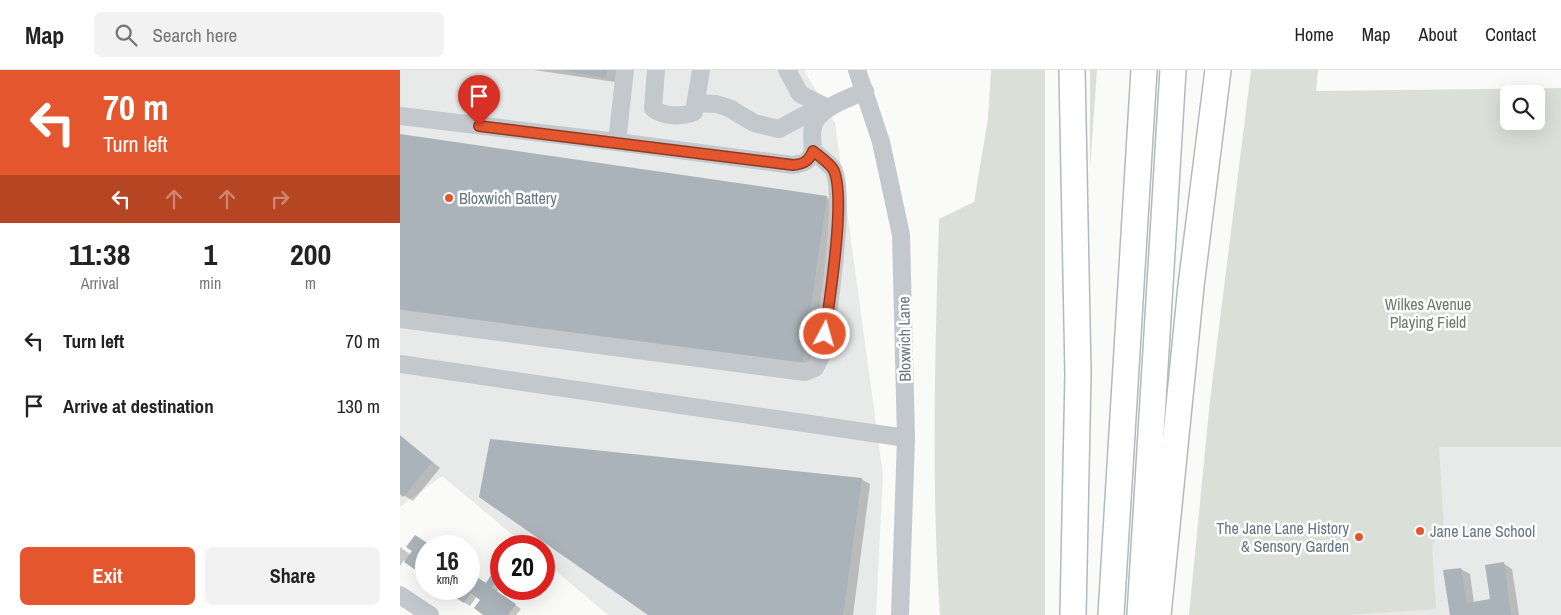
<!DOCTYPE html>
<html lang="en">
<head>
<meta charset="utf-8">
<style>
  body { margin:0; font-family:"Archivo Narrow",sans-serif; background:#f2f2f2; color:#222; height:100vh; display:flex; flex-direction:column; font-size:19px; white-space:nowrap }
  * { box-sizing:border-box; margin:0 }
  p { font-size:16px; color:#767676 }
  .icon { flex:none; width:28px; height:28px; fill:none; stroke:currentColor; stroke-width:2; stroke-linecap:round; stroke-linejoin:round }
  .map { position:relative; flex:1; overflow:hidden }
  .panel { display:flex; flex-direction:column; background:#fff; width:400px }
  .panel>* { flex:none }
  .hud { background:#e4572e; color:#fff; overflow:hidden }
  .tools { position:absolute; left:1100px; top:15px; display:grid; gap:10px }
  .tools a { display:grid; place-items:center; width:45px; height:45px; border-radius:8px; background:#fff; box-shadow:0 5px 20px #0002; font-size:25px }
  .speed { position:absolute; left:15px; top:465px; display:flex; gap:10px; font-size:25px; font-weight:700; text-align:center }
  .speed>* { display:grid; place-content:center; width:65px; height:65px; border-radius:50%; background:#fff; box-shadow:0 5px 20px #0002; line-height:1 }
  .speed small { font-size:12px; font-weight:400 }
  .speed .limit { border:8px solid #d22; background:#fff; color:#111 }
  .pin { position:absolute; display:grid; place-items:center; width:42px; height:42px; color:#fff; margin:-51px -21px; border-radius:50% 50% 50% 0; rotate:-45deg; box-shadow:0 0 5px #0007 }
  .pin .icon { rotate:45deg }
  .me { position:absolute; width:55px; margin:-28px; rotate:6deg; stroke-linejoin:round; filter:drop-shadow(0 0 4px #0008) }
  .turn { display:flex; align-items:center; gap:18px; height:105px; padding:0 20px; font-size:22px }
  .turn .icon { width:65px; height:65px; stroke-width:2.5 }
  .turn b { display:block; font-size:35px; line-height:42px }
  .lanes { display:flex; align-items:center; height:48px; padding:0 20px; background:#0003; justify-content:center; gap:25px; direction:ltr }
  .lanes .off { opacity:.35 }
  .eta { display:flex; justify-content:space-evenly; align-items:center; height:85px; text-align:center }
  .eta b { font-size:30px; font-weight:800; line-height:35px }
  .button { display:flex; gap:10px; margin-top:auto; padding:10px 20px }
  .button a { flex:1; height:58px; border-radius:8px; background:#e4572e; color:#fff; font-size:20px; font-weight:800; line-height:58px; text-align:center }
  .button a+a { background:#f2f2f2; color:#222 }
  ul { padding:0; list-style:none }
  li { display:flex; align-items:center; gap:15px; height:65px; padding:0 20px }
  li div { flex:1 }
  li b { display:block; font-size:19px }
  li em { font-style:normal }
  header { display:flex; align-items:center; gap:30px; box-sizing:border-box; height:70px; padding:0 25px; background:#fff; border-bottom:1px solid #e0e0e0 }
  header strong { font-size:24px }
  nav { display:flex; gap:28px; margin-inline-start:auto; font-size:18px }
  .search { width:350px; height:45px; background:#f2f2f2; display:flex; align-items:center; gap:12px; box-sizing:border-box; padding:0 18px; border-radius:8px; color:#767676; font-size:19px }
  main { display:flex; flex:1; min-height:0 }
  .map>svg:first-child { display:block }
</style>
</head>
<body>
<header>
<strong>Map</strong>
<div class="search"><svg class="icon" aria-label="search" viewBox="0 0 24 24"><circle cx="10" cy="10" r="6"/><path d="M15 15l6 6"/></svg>Search here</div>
<nav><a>Home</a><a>Map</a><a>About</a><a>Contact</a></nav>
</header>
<main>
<section class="panel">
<div class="hud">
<div class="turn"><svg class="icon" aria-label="left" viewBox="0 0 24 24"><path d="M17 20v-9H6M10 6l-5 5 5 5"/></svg><div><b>70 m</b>Turn left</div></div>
<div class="lanes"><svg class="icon" aria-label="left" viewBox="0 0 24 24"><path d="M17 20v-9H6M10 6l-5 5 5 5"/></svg><svg class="icon off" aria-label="ahead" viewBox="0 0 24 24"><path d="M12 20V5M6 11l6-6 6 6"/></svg><svg class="icon off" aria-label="ahead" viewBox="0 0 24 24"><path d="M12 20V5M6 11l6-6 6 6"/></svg><svg class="icon off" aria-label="right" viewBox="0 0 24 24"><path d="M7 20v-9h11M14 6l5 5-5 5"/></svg></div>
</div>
<div class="eta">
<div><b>11:38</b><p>Arrival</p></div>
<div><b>1</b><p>min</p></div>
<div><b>200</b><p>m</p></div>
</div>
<ul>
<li><svg class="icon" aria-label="left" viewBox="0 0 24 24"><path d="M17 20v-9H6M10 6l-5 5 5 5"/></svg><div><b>Turn left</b></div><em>70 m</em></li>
<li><svg class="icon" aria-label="arrive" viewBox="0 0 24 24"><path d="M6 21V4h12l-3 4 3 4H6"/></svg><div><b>Arrive at destination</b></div><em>130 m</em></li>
</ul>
<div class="button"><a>Exit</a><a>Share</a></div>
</section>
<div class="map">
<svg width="1161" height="545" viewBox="0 0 1161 545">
  <rect width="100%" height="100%" fill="#fafaf8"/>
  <g fill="#e8e9e9">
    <polygon points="0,0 404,0 435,53 483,405 476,545 208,545 144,491 144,476 126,476 42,406 0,437"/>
    <polygon points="883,376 1161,377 1161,545 876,545"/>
  </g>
  <g fill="#dadfd7" fill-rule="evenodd">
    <path d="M 591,0 L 645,0 L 645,545 L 540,545 C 531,413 535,281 539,149 L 574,132 L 588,49 Z"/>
    <polygon points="690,0 697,0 690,98"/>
    <path d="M 851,0 L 918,0 L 916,21 L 1161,18 L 1161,377 L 1039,377 L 1044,459 L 1032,475 L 1036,539 L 948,545 L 789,545 L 810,330 ZM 1109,24 L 1136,24 L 1136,51 L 1109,51 Z"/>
  </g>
  <g fill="#0003">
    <polygon points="134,0 217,0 215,12"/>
    <polygon points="0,66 426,127 435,132 411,301 0,242"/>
    <polygon points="0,365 40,398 13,431 0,423"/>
    <polygon points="461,409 470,414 453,545 250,545"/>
    <polygon points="21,470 31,476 26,476 26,506 4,490 0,496 0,477 11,485"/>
    <polygon points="1103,493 1112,499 1119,545 1051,545 1045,501 1061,499 1070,504 1074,533 1091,530"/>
    <polygon points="69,502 86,515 92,507 101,513 97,522 121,539 116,545 86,545 82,529 77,526 70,536 44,519 69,519"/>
  </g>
  <g fill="#aab3b9">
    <polygon points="162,0 207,0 206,8"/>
    <polygon points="0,64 427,126 402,297 0,239"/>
    <polygon points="0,366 32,392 3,427 0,424"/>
    <polygon points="90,369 462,408 443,545 248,545 79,427"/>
    <polygon points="15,465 32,476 26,476 26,507 4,492 12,481 6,477"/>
    <polygon points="1104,492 1111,545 1050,545 1043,500 1061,498 1067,533 1090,529 1085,495"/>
    <polygon points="69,502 86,513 91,505 97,509 92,518 116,534 108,545 83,545 74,538 80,530 71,523 64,533 42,519 69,519"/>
  </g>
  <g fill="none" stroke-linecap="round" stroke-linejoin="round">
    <g stroke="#b4b9bd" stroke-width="28">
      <g id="highway">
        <polyline points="672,0 678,304 673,545"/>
        <polyline points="711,545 744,0"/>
        <polyline points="740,545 773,0"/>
        <polyline points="758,545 791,216 818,0"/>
      </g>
    </g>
    <g stroke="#c3c8cc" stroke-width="18">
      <path d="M 256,0 L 253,38 C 263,47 282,47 294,42 L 301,0"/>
      <polyline points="387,0 400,24 428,38"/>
      <polyline points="457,0 481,72 501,165 506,368 500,545"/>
      <polyline points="297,33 316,34 329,38 354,53 379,59 405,45 427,39"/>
      <polyline points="0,46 217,72 225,0"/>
      <path d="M 217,72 L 393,95 C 428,91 402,65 418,47 C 430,34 449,28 465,21"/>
      <path d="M 0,249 L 405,302 L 415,298 L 423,282 C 427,249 447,123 433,99 C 429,93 419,86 413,81"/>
      <polyline points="0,294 506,368"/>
      <polyline points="0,525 30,545"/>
    </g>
    <use href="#highway" stroke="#fff" stroke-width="25"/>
  </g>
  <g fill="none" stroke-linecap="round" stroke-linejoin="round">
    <g stroke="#94391e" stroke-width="12">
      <path id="route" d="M 79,56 L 393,95 C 404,94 409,91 413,81 C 419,86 429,93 433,99 C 447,123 429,232 425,264"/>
    </g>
    <use href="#route" stroke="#e4572e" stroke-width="9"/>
  </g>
  <g fill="#e4572e" stroke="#fff" stroke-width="2">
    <circle cx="49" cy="128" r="5"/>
    <circle cx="1020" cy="461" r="5"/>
    <circle cx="959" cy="467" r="5"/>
  </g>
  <g text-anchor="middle" stroke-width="5" stroke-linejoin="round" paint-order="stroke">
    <g font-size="16" fill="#657683" stroke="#fff" text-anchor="start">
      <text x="59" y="134">Bloxwich Battery</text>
      <text x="949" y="464" text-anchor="end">The Jane Lane History<tspan x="949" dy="18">&amp; Sensory Garden</tspan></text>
      <text x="1030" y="467">Jane Lane School</text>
    </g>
    <g font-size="16" fill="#687a64" stroke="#fff">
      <text x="1028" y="240">Wilkes Avenue<tspan x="1028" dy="18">Playing Field</tspan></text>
    </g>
    <g font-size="16" fill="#657683" stroke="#fff">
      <text transform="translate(504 269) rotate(-91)" y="6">Bloxwich Lane</text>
    </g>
  </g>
</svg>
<div class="tools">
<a><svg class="icon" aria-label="search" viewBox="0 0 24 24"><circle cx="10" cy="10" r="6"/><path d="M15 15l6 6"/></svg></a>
</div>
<div class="speed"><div>16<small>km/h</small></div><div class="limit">20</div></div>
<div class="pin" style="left:79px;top:56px;background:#d93025"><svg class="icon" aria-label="arrive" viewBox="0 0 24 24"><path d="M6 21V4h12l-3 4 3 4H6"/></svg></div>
<svg class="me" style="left:425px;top:264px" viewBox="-20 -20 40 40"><circle r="17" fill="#e4572e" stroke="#fff" stroke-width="3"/><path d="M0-11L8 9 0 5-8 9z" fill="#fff"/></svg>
</div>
</main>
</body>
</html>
